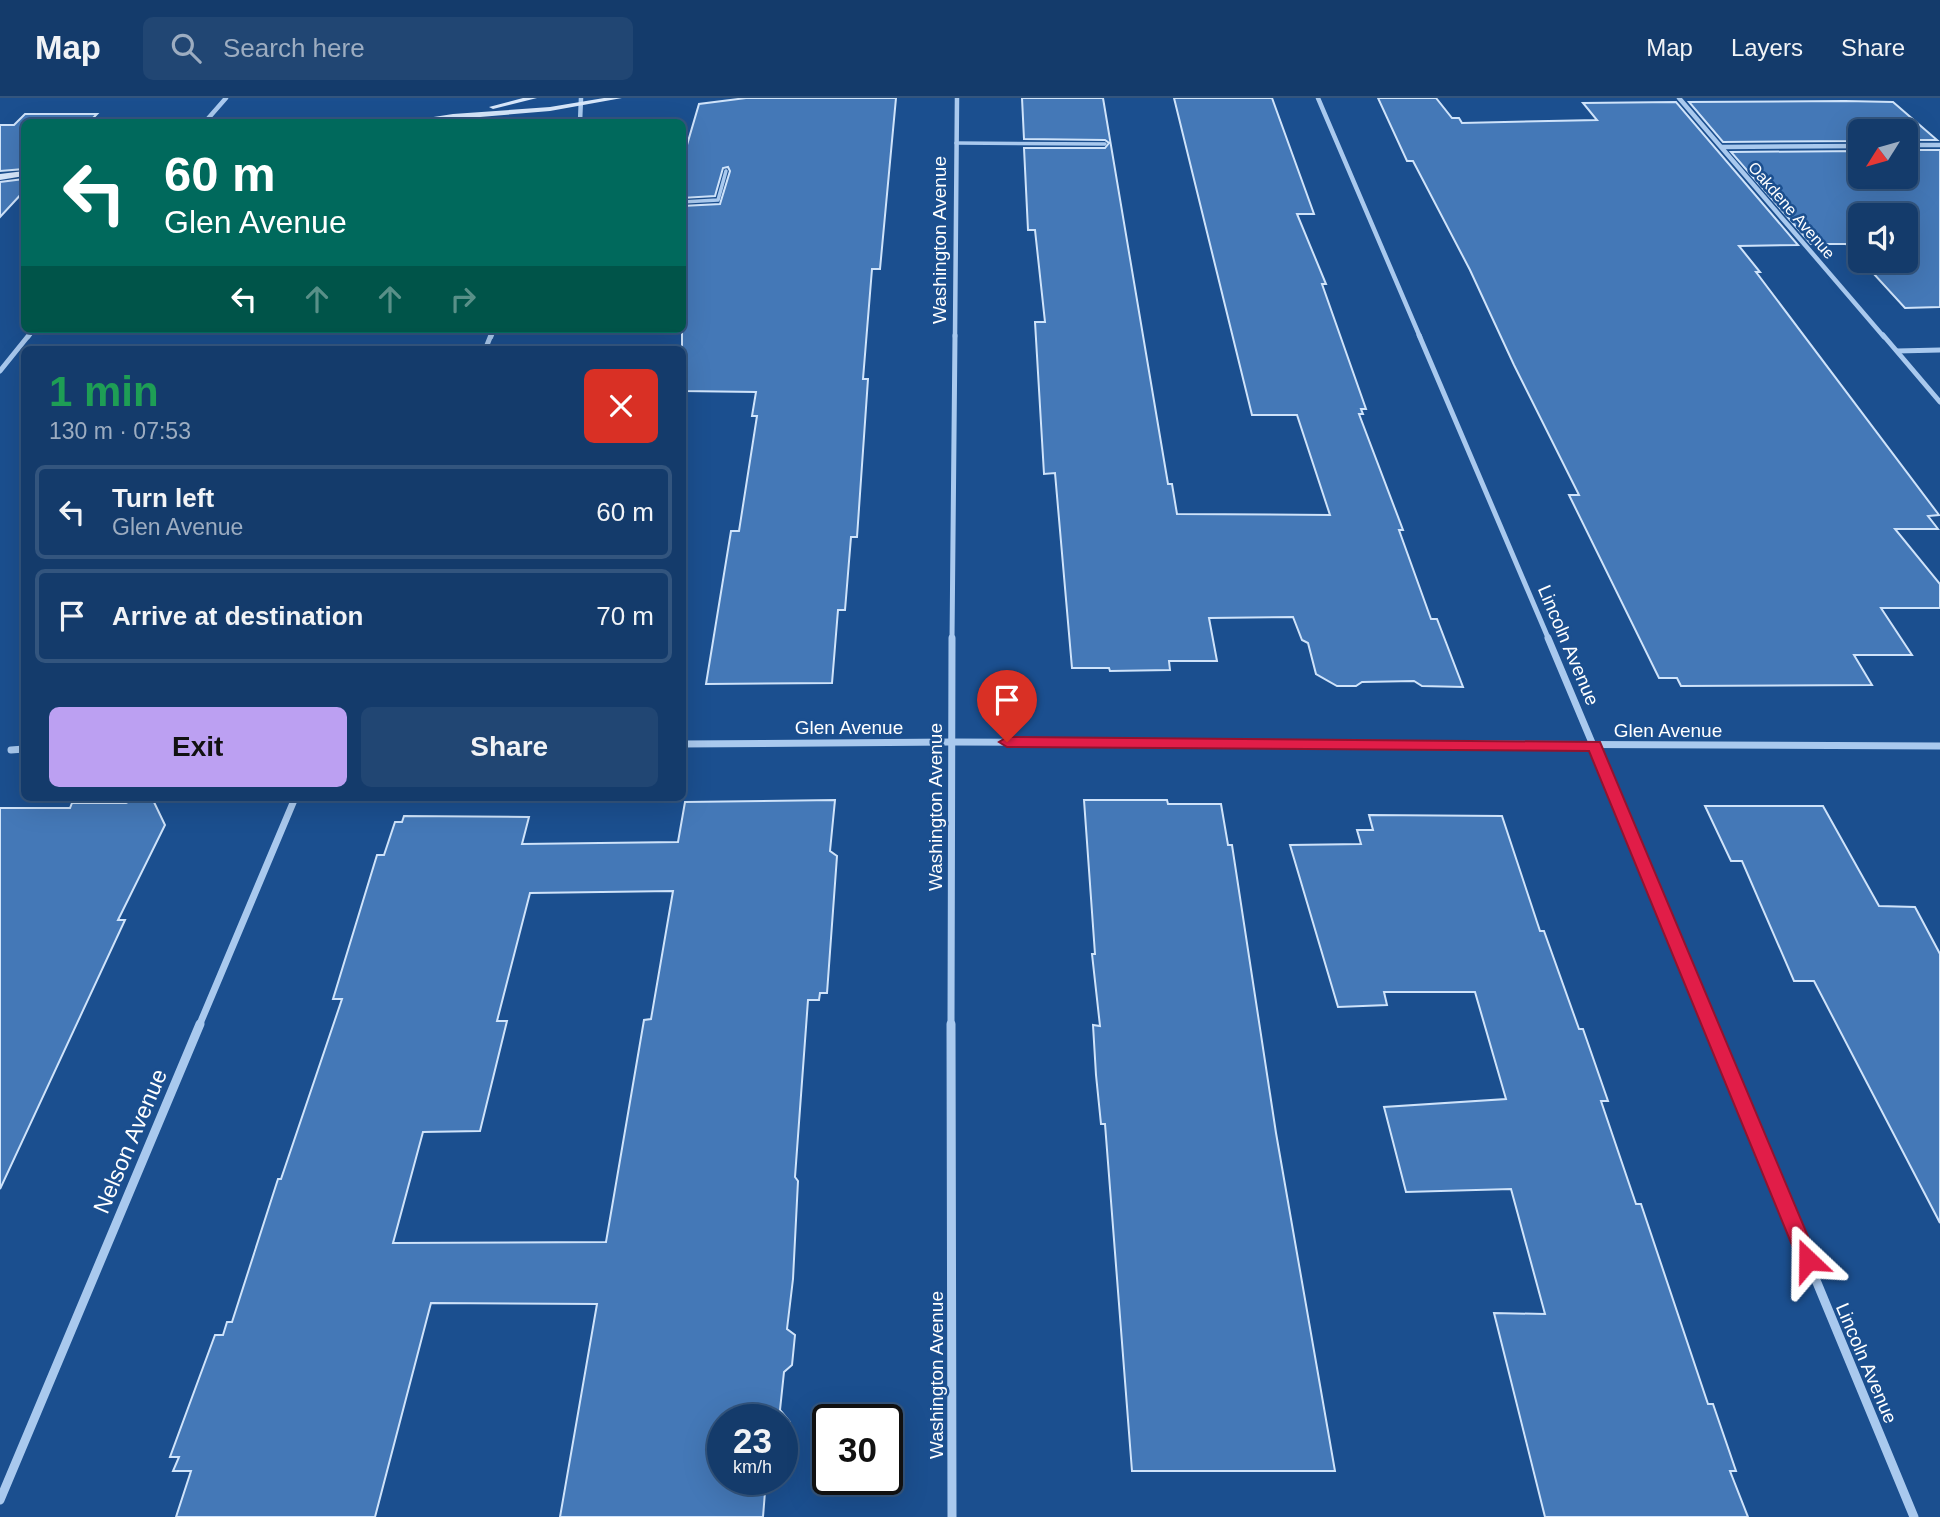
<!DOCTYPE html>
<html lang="en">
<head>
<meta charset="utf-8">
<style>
  body { margin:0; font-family:Helvetica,sans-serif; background:#214673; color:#f1f3f6; height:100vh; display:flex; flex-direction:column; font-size:26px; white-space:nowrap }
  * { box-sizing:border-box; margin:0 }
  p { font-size:23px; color:#9dadc1 }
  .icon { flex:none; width:38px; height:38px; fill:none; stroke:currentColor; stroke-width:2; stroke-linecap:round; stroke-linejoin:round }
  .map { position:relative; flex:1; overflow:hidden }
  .panel { position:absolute; left:21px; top:248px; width:665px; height:455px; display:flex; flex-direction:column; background:#143b6b; border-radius:10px; box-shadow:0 7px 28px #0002,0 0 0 2px #33557e }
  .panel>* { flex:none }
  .hud { position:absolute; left:21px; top:21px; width:665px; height:214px; border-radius:10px; box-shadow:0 7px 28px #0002,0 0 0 2px #33557e; background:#00695c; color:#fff; overflow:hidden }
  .needle { width:46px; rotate:233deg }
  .buttons { position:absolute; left:1848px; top:21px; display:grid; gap:14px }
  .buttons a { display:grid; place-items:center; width:70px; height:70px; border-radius:10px; background:#143b6b; box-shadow:0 7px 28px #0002,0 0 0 2px #33557e; font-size:35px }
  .speed { position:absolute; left:707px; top:1306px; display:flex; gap:14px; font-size:35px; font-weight:700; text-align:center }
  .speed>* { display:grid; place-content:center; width:91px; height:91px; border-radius:50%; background:#143b6b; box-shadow:0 7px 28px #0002,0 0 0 2px #33557e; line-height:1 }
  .speed small { font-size:18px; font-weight:400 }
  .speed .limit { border:4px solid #111; border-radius:10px; background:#fff; color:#111 }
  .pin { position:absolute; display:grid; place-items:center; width:60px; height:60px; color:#fff; margin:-72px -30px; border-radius:50% 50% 50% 0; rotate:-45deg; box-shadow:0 0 7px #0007 }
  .pin .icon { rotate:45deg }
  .me { position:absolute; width:77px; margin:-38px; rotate:337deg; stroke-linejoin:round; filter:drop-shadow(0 0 5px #0008) }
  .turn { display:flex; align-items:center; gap:24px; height:147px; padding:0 28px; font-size:32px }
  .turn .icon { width:91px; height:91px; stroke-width:2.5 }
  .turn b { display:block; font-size:49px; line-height:60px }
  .lanes { display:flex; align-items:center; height:66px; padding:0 28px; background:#0003; justify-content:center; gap:35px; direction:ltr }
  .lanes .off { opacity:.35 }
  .round { display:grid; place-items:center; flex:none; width:74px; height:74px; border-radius:10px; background:#214673 }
  .summary { display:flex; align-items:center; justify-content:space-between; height:119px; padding:0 28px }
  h1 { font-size:42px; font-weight:800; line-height:52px; color:#1e9e55 }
  .action { display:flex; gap:14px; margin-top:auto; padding:14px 28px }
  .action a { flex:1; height:80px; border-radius:10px; background:#bca0f2; color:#111; font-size:28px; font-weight:800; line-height:80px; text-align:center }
  .action a+a { background:#214673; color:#f1f3f6 }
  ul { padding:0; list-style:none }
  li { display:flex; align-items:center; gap:21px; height:94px; margin:0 14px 10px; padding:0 14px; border:4px solid #33557e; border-radius:10px }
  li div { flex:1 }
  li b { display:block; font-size:26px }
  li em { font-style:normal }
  header { display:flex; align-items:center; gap:42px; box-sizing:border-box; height:98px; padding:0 35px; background:#143b6b; border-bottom:2px solid #33557e }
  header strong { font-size:33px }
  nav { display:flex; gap:38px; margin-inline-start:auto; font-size:24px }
  .search { width:490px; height:63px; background:#214673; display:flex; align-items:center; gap:18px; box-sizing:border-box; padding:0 24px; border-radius:10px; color:#9dadc1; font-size:26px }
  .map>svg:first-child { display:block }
</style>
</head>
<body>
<header>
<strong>Map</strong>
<div class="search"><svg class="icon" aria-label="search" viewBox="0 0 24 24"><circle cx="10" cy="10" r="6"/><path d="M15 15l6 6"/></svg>Search here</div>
<nav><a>Map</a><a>Layers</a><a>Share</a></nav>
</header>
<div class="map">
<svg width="1940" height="1419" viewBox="0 0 1940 1419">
  <rect width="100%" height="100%" fill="#1b4f8f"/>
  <g fill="#4478b7" stroke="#cfe3fa" stroke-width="2" fill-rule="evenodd">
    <polygon points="746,0 896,0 880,171 872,171 863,281 868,281 857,439 851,439 845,512 838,512 832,585 706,586 731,433 739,433 757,318 752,318 756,294 682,293 682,108 720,106 730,73 728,69 723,70 715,98 682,100 682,64 699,6"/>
    <polygon points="1022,0 1103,0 1168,386 1172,386 1177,416 1330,417 1297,317 1252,317 1174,0 1272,0 1314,116 1297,116 1326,186 1322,186 1366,311 1361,311 1363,316 1359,316 1403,432 1399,432 1431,521 1437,521 1463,589 1422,588 1414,583 1362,584 1356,588 1337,588 1316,576 1308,545 1302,542 1293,519 1209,520 1217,563 1169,563 1170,572 1110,573 1109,570 1072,570 1055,375 1044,376 1035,224 1045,224 1035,132 1028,132 1024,50 1105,50 1109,45 1105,42 1024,41"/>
    <polygon points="1378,0 1436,0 1452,20 1459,20 1462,25 1597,22 1583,5 1676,4 1798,147 1739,148 1760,174 1756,174 1939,417 1928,418 1938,431 1895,431 1940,486 1940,510 1881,510 1912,557 1854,557 1872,587 1681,588 1677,580 1659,580 1569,397 1579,397 1514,267 1470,172 1413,63 1407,63"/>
    <polygon points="1845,3 1893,4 1937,42 1906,42 1906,33 1860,33 1860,43 1723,44 1689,4"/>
    <polygon points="25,16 97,16 89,24 24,24 24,71 0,73 0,27 14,27"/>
    <polygon points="1906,52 1940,52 1940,209 1905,210 1862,163 1906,163 1906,117 1860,117 1860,161 1846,146 1811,146 1731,54 1860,53 1860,79 1906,79"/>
    <polygon points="24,81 24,93 0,119 0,84"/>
    <polygon points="134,701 153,702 165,727 118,822 125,822 0,1091 0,710 70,710 72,705 126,705"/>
    <path d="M 835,702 L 830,753 L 837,758 L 827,895 L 820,895 L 819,902 L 808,902 L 795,1079 L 798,1083 L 793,1181 L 787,1231 L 795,1237 L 792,1267 L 784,1274 L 780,1312 L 790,1324 L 786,1353 L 782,1356 L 782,1321 L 723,1321 L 723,1381 L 766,1381 L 763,1419 L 560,1419 L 597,1206 L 431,1205 L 375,1419 L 176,1419 L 191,1373 L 173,1373 L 179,1359 L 170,1359 L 215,1237 L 223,1237 L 227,1224 L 232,1224 L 278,1081 L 281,1081 L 342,901 L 333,901 L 377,757 L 384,757 L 395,724 L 402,724 L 404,718 L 529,719 L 522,746 L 678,744 L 685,704 ZM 673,793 L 651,921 L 644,922 L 606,1144 L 393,1145 L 423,1034 L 480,1033 L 507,923 L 497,923 L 530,795 Z"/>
    <polygon points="1084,702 1167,702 1168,706 1221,706 1228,747 1232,747 1276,1035 1335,1373 1132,1373 1105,1026 1101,1026 1096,977 1093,927 1100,928 1092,856 1095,856"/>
    <polygon points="1705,708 1823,708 1879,808 1915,809 1940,856 1940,1125 1814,883 1794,883 1742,763 1731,763"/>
    <polygon points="1369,717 1502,718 1540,833 1544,833 1579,931 1583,931 1608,1003 1601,1003 1636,1106 1641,1106 1708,1306 1713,1306 1736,1373 1730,1373 1748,1419 1545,1419 1494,1215 1545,1216 1511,1091 1406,1094 1384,1009 1506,1001 1475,894 1384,894 1387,907 1338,909 1290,747 1361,746 1357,732 1373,732"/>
  </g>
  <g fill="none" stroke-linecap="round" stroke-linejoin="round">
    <g stroke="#a9c9ee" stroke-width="3.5">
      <polyline points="956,45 1105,46"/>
      <polyline points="682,104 718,102 726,73"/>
    </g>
    <g stroke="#a9c9ee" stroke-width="4.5">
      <polyline points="1318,0 1420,239"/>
      <polyline points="1679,0 1884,239"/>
      <polyline points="205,24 226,0"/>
      <polyline points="580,24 581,0"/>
      <polyline points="1906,47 1940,47"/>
      <polyline points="1722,49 1860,48"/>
      <polyline points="28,239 34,231"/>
      <polyline points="491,239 494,231"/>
      <polyline points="955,239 957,0"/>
    </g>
    <g stroke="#a9c9ee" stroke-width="5">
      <polyline points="1419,237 1549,542"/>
      <polyline points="1883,237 1940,304"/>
      <polyline points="485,252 491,237"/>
      <polyline points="1897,253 1940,252"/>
      <polyline points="0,273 29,237"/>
      <polyline points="952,542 955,237"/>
    </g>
    <g stroke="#a9c9ee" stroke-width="7">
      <polyline points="1548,540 1711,928"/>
      <polyline points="682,646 951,644 1940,648"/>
      <polyline points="11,652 24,651"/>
      <polyline points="199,928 295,700"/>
      <polyline points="951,928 952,540"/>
    </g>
    <g stroke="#a9c9ee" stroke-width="9">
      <polyline points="951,926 952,1419"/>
      <polyline points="1710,926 1914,1419"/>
      <polyline points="0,1402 200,926"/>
    </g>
    <g fill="#d6e6fa" fill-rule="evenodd">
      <polygon points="523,0 537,0 493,11 489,9"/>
      <polygon points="604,0 622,0 550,13 420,24 401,24 453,16 550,9"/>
      <polygon points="24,73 24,78 0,82 0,76"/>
    </g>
  </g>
  <polygon fill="#e11d48" stroke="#92132f" stroke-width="2" points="1007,639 1600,644 1818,1162 1815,1169 1808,1172 1801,1169 1589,653 1007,649 999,644"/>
  <g text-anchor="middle" stroke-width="5" stroke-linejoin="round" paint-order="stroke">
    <g font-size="16" fill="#fff" stroke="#1b4f8f">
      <text transform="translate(1792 112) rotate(49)" y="6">Oakdene Avenue</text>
    </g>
    <g font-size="19" fill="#fff" stroke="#1b4f8f">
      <text transform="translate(939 142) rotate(-90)" y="7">Washington Avenue</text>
      <text transform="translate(1569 547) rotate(67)" y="7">Lincoln Avenue</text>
      <text x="849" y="636">Glen Avenue</text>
      <text x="1668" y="639">Glen Avenue</text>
      <text transform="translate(935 709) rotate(-90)" y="7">Washington Avenue</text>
      <text transform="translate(1867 1265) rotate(67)" y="7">Lincoln Avenue</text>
      <text transform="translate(936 1277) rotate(-90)" y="7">Washington Avenue</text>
    </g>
    <g font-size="23" fill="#fff" stroke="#1b4f8f">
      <text transform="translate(130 1043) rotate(-67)" y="8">Nelson Avenue</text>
    </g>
  </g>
</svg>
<div class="buttons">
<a><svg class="needle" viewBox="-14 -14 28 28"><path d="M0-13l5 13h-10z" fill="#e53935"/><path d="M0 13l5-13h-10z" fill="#9dadc1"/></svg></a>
<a><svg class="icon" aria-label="sound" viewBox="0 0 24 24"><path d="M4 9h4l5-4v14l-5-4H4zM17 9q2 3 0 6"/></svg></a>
</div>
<div class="speed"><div>23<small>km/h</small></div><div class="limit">30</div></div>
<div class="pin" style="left:1007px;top:644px;background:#d93025"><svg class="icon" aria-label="arrive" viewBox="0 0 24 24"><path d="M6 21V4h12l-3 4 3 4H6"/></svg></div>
<svg class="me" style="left:1808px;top:1162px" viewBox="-20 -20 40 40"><path d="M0-17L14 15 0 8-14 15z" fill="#e11d48" stroke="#fff" stroke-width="4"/></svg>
<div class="hud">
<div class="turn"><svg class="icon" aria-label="left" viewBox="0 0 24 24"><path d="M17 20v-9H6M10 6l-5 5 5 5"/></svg><div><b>60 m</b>Glen Avenue</div></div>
<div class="lanes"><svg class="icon" aria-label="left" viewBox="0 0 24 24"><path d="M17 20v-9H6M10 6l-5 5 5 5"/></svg><svg class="icon off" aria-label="ahead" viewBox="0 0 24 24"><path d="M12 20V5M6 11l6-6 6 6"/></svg><svg class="icon off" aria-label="ahead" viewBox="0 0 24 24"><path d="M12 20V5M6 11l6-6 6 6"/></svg><svg class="icon off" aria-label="right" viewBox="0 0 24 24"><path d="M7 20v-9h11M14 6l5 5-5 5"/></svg></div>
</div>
<section class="panel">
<div class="summary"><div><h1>1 min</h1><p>130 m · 07:53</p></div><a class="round" style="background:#d93025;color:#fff"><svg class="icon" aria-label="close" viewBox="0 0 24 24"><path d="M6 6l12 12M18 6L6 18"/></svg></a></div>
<ul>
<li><svg class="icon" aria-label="left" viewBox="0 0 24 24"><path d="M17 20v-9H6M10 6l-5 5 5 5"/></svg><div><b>Turn left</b><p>Glen Avenue</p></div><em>60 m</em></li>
<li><svg class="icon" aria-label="arrive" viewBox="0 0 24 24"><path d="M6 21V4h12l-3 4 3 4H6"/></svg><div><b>Arrive at destination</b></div><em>70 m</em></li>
</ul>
<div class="action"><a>Exit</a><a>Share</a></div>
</section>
</div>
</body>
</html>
